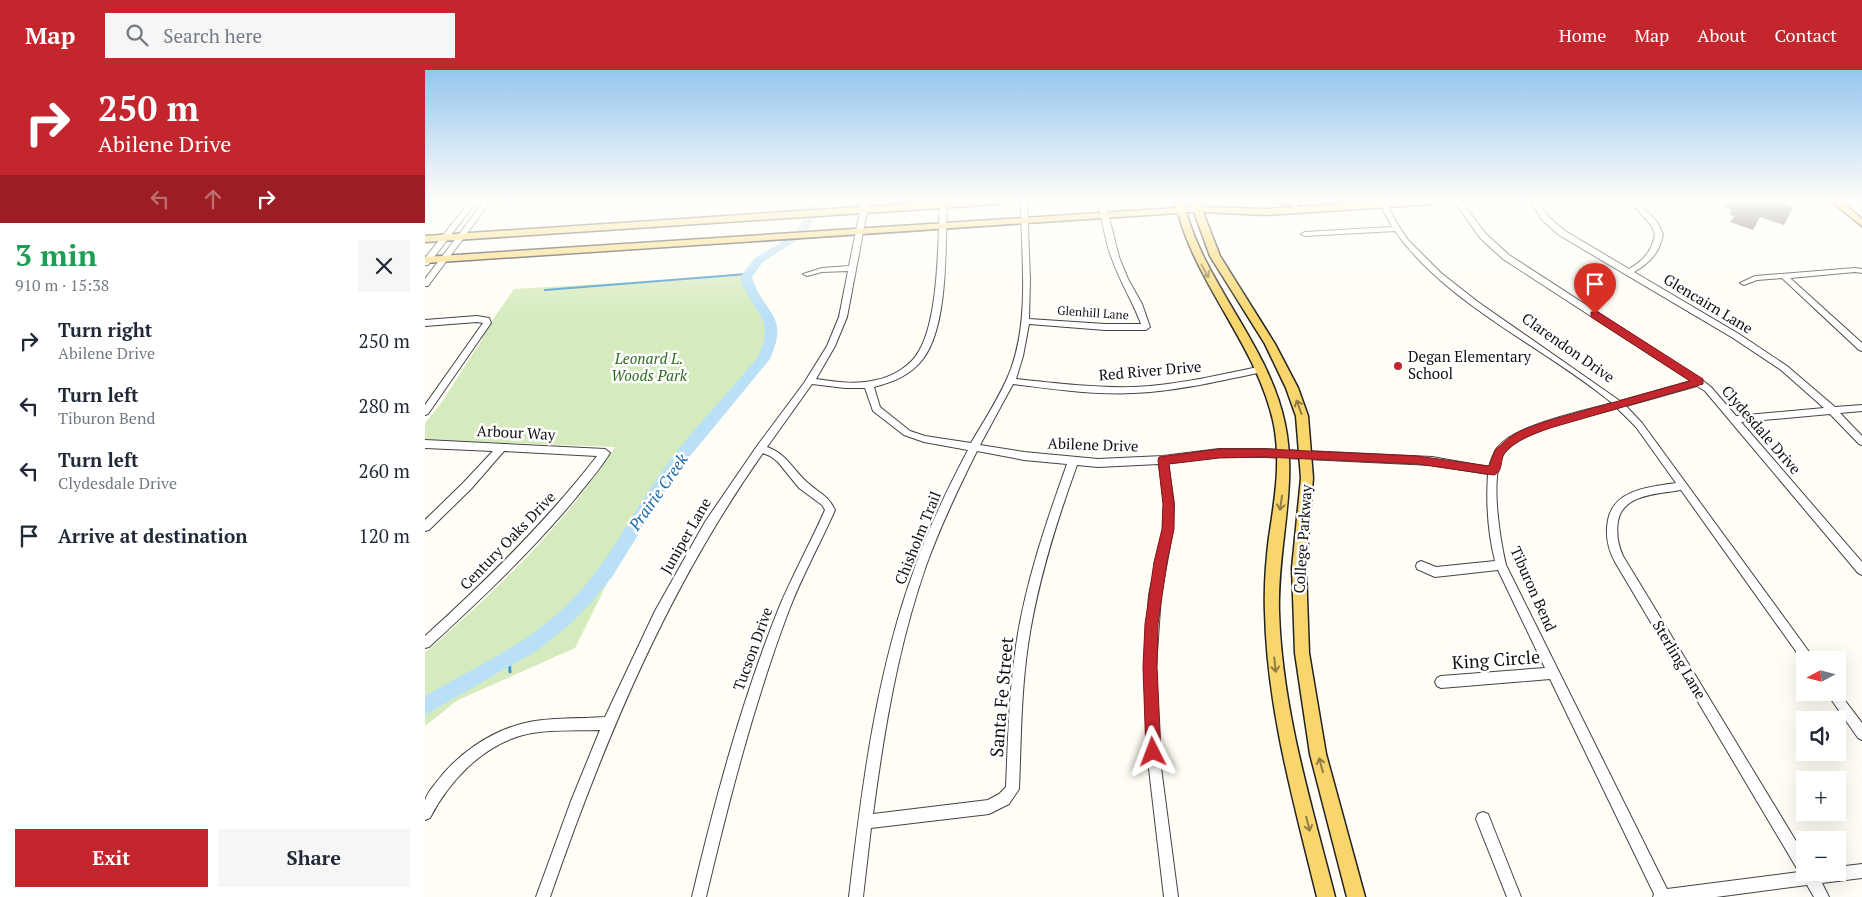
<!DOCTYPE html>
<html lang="en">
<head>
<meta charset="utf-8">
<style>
  body { margin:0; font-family:"PT Serif",serif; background:#f6f6f7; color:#1f2937; height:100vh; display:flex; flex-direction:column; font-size:19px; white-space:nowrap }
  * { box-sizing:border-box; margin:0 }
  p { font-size:16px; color:#747a83 }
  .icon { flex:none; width:28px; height:28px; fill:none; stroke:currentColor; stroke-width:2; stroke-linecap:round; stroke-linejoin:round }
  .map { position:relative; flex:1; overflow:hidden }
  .side { display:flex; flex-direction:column; background:#fff; width:425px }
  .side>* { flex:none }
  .banner { background:#c4262e; color:#fff; overflow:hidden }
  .needle { width:32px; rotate:263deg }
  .controls { position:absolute; left:1371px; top:581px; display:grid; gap:10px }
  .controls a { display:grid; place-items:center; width:50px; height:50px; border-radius:0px; background:#fff; box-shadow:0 5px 20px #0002; font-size:25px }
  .pin { position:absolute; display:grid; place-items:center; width:42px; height:42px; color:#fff; margin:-51px -21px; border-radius:50% 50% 50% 0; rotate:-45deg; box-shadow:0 0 5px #0007 }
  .pin .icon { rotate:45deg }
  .me { position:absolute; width:55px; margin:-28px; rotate:357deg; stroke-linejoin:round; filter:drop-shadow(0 0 4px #0008) }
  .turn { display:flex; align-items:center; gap:18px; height:105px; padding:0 15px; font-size:22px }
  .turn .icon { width:65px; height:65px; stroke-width:2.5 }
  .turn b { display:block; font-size:35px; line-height:42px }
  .lanes { display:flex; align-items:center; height:48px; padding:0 15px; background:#0003; justify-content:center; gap:25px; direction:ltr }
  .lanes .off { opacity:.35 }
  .round { display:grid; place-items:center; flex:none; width:52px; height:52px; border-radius:0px; background:#f6f6f7 }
  .head { display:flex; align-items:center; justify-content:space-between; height:85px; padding:0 15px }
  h1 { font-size:30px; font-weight:600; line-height:38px; color:#1e9e55 }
  .action { display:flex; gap:10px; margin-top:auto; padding:10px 15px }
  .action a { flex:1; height:58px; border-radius:0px; background:#c4262e; color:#fff; font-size:20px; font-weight:600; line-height:58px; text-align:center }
  .action a+a { background:#f6f6f7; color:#1f2937 }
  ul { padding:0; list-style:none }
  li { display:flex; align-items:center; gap:15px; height:65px; padding:0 15px }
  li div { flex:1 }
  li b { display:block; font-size:19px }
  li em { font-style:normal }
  header { display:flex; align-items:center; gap:30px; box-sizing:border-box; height:70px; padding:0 25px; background:#c4262e; color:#fff }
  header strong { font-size:24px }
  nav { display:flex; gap:28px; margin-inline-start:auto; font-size:18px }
  .search { width:350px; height:45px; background:#f6f6f7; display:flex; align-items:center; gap:12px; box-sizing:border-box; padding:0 18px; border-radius:0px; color:#747a83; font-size:19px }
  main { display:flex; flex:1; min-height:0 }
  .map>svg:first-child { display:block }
</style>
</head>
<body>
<header>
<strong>Map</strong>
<div class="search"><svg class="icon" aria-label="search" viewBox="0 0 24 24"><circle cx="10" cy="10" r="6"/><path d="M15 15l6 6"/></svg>Search here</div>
<nav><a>Home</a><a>Map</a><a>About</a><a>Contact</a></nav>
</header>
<main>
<section class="side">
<div class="banner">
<div class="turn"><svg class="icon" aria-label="right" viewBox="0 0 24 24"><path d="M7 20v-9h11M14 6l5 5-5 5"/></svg><div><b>250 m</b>Abilene Drive</div></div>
<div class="lanes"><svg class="icon off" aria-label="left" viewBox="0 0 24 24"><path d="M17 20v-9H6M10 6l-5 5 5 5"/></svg><svg class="icon off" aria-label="ahead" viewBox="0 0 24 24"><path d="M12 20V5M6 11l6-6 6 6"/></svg><svg class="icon" aria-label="right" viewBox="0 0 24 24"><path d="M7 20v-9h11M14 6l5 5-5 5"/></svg></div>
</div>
<div class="head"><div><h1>3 min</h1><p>910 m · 15:38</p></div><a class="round"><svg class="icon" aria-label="close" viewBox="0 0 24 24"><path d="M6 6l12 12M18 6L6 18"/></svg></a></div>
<ul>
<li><svg class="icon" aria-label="right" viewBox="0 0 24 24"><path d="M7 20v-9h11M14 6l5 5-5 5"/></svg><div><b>Turn right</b><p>Abilene Drive</p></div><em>250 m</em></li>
<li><svg class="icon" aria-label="left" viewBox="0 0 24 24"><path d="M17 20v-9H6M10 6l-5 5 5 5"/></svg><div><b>Turn left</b><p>Tiburon Bend</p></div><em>280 m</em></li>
<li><svg class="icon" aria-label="left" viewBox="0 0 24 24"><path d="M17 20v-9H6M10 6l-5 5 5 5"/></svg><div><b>Turn left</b><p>Clydesdale Drive</p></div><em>260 m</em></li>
<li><svg class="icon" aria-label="arrive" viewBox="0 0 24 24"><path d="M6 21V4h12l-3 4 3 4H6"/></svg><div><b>Arrive at destination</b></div><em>120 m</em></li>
</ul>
<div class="action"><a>Exit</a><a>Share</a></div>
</section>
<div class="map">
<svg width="1437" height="827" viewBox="0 0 1437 827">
  <rect width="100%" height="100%" fill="#fffdf5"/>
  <path fill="#d5ebbd" d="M 325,205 L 326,220 L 348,246 L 351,271 L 340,293 L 276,367 L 234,424 L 189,499 L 150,578 L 33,630 L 0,656 L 0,583 C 70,522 140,455 190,377 L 0,370 L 0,353 L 15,335 L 58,268 L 55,268 L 89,219 Z"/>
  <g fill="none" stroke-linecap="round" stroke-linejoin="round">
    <polyline stroke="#3f96cf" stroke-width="2" points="120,220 322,204"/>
    <polyline stroke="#3f96cf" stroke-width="3" points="84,588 85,602"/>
    <g fill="#b9e0f7" fill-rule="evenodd">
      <polygon points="384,131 394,131 392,141 389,144 390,146 380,164 372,164 371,162 383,143 382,141"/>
      <path d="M 368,165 L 374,168 L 372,170 L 338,192 L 327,207 C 339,246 365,243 345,289 L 252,402 L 187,507 L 165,534 L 145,554 L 113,580 L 0,645 L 0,626 C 45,600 93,578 132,544 C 180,503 205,444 242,394 C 270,357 303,323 333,287 C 352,245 326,243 315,207 L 330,188 Z"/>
    </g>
  </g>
  <polygon fill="#5a524d" points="1307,131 1361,131 1360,134 1368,137 1359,155 1335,147 1328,160 1305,152 1309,146 1305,145 1306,139 1300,138"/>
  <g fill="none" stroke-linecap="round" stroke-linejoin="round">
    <g stroke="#444" stroke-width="2">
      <g id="minor">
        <polygon points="1,131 8,131 0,139"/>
        <polygon points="45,131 52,131 3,195 0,195 0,188"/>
        <polygon points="59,131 66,131 3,216 0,216 0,209"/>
        <path d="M 437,131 L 444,131 L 422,247 L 410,276 L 391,309 C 410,312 431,315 451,310 C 467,307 486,296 494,281 C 514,247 513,172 515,131 L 522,131 C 520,174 524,255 498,289 C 486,305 468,312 449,317 L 455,337 L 485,361 L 500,366 L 546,373 C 560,349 576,325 586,299 C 605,246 596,186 596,131 L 602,131 L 605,209 L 604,249 L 680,254 L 716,254 C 708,232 695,212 687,189 C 680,171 677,150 673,131 L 680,131 L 694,187 L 703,209 L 717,234 L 725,257 L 721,260 L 680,260 L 604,254 L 598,286 L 591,309 C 630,313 669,318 709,317 C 752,315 795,305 837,296 L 841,299 L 837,302 C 795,311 752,321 709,323 C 669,325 628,319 588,314 L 555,375 L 599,382 L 673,389 L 738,386 L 794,379 L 840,379 L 1007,387 L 1064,397 C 1066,390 1068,384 1072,378 C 1089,355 1159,341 1187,333 C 1119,277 1021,234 970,161 L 880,166 L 876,164 L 880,162 L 967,157 L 953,131 L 960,131 L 971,152 L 983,170 L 1016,203 L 1053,232 L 1195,331 L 1266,311 L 1078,189 L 1055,168 L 1029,131 L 1036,131 L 1061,164 L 1084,185 L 1277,310 L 1286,317 L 1311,346 L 1399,338 L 1356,300 L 1308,268 L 1134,165 L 1118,151 L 1105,131 L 1112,131 L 1124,147 L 1140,161 L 1204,199 C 1219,190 1227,181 1230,164 L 1226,155 L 1205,131 L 1212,131 L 1232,152 L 1238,164 C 1235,182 1225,193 1209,202 L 1314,264 L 1362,296 L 1410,337 L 1437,335 L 1437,341 L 1415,343 L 1437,366 L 1437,375 L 1434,374 L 1405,344 L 1316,352 L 1437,492 L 1437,505 L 1433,503 L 1280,321 L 1272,316 L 1201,336 L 1217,353 L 1390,590 L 1380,590 L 1380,594 L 1256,420 C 1233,424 1198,424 1193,451 C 1191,464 1193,475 1198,486 L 1380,786 L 1380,802 L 1412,802 L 1412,797 L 1437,794 L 1437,808 L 1397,813 L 1404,827 L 1389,827 L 1382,815 L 1291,827 L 1228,827 L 1229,824 L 1125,609 L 1016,618 L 1012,616 L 1010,612 L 1012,608 L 1016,606 L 1120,598 L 1073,500 L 1010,507 L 992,499 L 991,496 L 992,493 L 996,491 L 1011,497 L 1070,491 C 1063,463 1061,433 1063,404 L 1007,395 L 840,387 L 794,387 L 743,393 L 749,434 L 748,459 L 736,525 L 731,597 L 734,682 L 753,827 L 739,827 L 722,682 L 719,597 L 724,525 L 738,459 L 739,434 L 734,394 L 673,397 L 652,395 C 631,453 612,513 603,575 C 596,622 596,671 594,719 L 584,734 L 564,744 L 446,758 L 438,827 L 424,827 C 437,716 451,603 490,497 C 504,457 523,418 543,380 L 499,372 L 479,365 L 448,341 L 440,318 L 420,318 L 387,314 L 342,377 C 362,384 368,400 383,413 C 395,424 402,424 410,440 C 395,474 377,506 364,540 C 329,633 304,730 281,827 L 267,827 C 290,730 316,633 353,540 C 367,506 385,474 400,440 L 397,435 L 374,418 L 353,392 L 345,386 L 338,383 C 242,519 179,671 125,827 L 111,827 L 146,731 L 175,660 C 149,661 123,659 98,665 C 57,676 24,711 5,748 L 0,750 C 0,744 0,737 0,731 C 1,725 6,719 10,714 C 31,685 65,661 100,653 C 126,647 154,649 180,647 L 230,541 L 280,452 L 332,376 L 379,313 L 402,276 L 414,247 L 423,201 L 397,202 L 382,206 L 378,204 L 397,198 L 424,196 ZM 1192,338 L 1211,357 L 1251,413 C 1225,417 1189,419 1183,450 C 1180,465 1183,479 1190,492 L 1374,802 L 1242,819 L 1081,495 C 1075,469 1064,405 1079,383 C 1095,360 1165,346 1192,338 ZM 552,381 L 599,390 L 642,394 C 621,453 600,514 591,576 C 584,623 583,670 581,717 L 574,724 L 563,730 L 448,744 C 459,661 473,576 501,496 C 515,457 533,419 552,381 Z"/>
        <polygon points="1430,198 1437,199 1437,203 1430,202 1365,208 1437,273 1437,281 1434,280 1357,208 1332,210 1319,215 1315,213 1330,206"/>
        <polygon points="52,246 64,248 66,253 3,344 0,345 0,335 58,253 52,252 0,256 0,250"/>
        <path d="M 0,370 L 180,379 L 185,383 C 175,399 162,414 150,429 C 106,482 55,530 4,577 L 0,578 L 0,566 C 62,510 121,452 172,386 L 79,381 L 46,419 L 4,460 L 0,461 L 0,450 L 38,413 L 68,381 L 0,378 Z"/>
        <polygon points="1412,620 1437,653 1437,670 1433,668 1401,622 1412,622"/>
        <polygon points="1058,742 1063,744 1096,827 1082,827 1051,749 1053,744"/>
      </g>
    </g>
    <g stroke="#222" stroke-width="3">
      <g id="major">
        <polygon points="527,131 578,131 574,134 0,172 0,166"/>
        <path d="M 750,131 L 758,131 L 760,137 L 767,137 L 765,131 L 774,131 L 776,137 L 841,139 L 961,131 L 1012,131 L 1008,134 L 841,145 L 778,142 L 795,186 L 850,274 L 873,318 L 883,346 L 888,408 L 881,498 L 884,583 L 901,684 L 940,827 L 922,827 L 885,684 L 870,583 L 867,498 L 876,408 L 871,346 L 861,318 L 840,274 L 785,186 L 769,142 L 761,142 C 783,218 844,276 860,354 C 873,416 852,478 854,542 C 857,639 886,733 910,827 L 892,827 C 869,733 842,639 840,542 C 839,517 841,491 844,467 C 850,428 856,393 849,355 C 833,277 774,219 753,143 L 0,193 L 0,187 L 751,138 Z"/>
        <polygon points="843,131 871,131 875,134 871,137"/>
        <polygon points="1406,131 1416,131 1437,149 1437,156"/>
      </g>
    </g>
    <use href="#minor" fill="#fff" fill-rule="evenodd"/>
    <use href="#major" fill="#f9d66b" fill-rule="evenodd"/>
  </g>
  <defs><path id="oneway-shaft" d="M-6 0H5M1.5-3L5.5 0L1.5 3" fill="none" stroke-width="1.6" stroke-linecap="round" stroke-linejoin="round" transform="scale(1.25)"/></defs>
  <g stroke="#917d42">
    <use href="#oneway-shaft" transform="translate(780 201) rotate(61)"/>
    <use href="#oneway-shaft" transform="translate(874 337) rotate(-110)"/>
    <use href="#oneway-shaft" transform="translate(856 433) rotate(98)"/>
    <use href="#oneway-shaft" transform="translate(850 595) rotate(84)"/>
    <use href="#oneway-shaft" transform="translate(896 695) rotate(-105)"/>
    <use href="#oneway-shaft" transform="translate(883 754) rotate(76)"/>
  </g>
  <linearGradient id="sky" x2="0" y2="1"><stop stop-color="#95c6ee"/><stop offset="0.53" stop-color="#fffefa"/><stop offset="1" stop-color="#fffefa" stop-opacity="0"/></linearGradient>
  <rect width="1437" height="247" fill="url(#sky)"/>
  <path fill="#c4262e" stroke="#7f191e" d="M 1166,242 L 1173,242 L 1278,309 L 1278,314 L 1125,358 C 1109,364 1090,370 1079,384 C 1075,391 1078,402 1069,405 L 992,394 L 840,387 L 794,388 L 744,394 L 749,434 L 749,459 L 742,492 L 733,554 L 732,597 L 736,682 L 734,687 L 728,690 L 723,687 L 721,682 L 718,597 L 720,554 L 729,492 L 737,459 L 738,434 L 733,390 L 734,387 L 794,379 L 840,379 L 992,386 L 1064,396 L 1070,380 L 1085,367 L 1095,361 L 1122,351 L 1265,311 L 1166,247 Z"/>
  <circle fill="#c4262e" stroke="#fff" stroke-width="2" cx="973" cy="296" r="5"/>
  <g text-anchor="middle" stroke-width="5" stroke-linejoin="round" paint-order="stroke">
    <g font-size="12" fill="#111" stroke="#fff">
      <text transform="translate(668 243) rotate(4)" y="4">Glenhill Lane</text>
    </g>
    <g font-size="15" fill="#111" stroke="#fff">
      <text transform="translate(1283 234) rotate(31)" y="5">Glencairn Lane</text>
      <text transform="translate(1143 278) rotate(35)" y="5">Clarendon Drive</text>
      <text transform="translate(725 301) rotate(-5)" y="5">Red River Drive</text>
      <text transform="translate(1336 360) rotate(49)" y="5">Clydesdale Drive</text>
      <text transform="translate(91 363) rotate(3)" y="5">Arbour Way</text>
      <text transform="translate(668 375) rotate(2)" y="5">Abilene Drive</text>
      <text transform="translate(261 466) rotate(-60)" y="5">Juniper Lane</text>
      <text transform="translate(493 468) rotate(-68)" y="5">Chisholm Trail</text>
      <text transform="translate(878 469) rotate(-86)" y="5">College Parkway</text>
      <text transform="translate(83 471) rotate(-46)" y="5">Century Oaks Drive</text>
      <text transform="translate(1108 519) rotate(66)" y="5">Tiburon Bend</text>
      <text transform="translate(328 579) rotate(-70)" y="5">Tucson Drive</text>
      <text transform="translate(1254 590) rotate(59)" y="5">Sterling Lane</text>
    </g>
    <g font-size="15" fill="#111" stroke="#fff" text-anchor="start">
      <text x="983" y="292">Degan Elementary<tspan x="983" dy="17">School</tspan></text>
    </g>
    <g font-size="15" font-style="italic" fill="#2f6b1f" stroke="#fff">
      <text x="224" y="294">Leonard L.<tspan x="224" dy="17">Woods Park</tspan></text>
    </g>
    <g font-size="16" font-style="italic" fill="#1768a6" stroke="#fff">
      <text transform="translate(233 422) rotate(-55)" y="6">Prairie Creek</text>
    </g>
    <g font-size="18" fill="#111" stroke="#fff">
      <text transform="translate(1071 590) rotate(-4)" y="6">King Circle</text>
      <text transform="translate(577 627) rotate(-85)" y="6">Santa Fe Street</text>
    </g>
  </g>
</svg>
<div class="controls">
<a><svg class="needle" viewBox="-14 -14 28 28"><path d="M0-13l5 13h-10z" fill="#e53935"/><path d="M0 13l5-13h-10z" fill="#747a83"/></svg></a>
<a><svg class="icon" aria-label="sound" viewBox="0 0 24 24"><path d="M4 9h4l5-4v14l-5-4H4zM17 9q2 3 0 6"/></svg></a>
<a>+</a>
<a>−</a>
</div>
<div class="pin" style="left:1170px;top:244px;background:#d93025"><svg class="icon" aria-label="arrive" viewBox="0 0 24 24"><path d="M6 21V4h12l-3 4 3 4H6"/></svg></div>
<svg class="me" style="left:728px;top:682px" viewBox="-20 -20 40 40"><path d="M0-17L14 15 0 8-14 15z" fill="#c4262e" stroke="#fff" stroke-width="4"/></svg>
</div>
</main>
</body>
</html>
